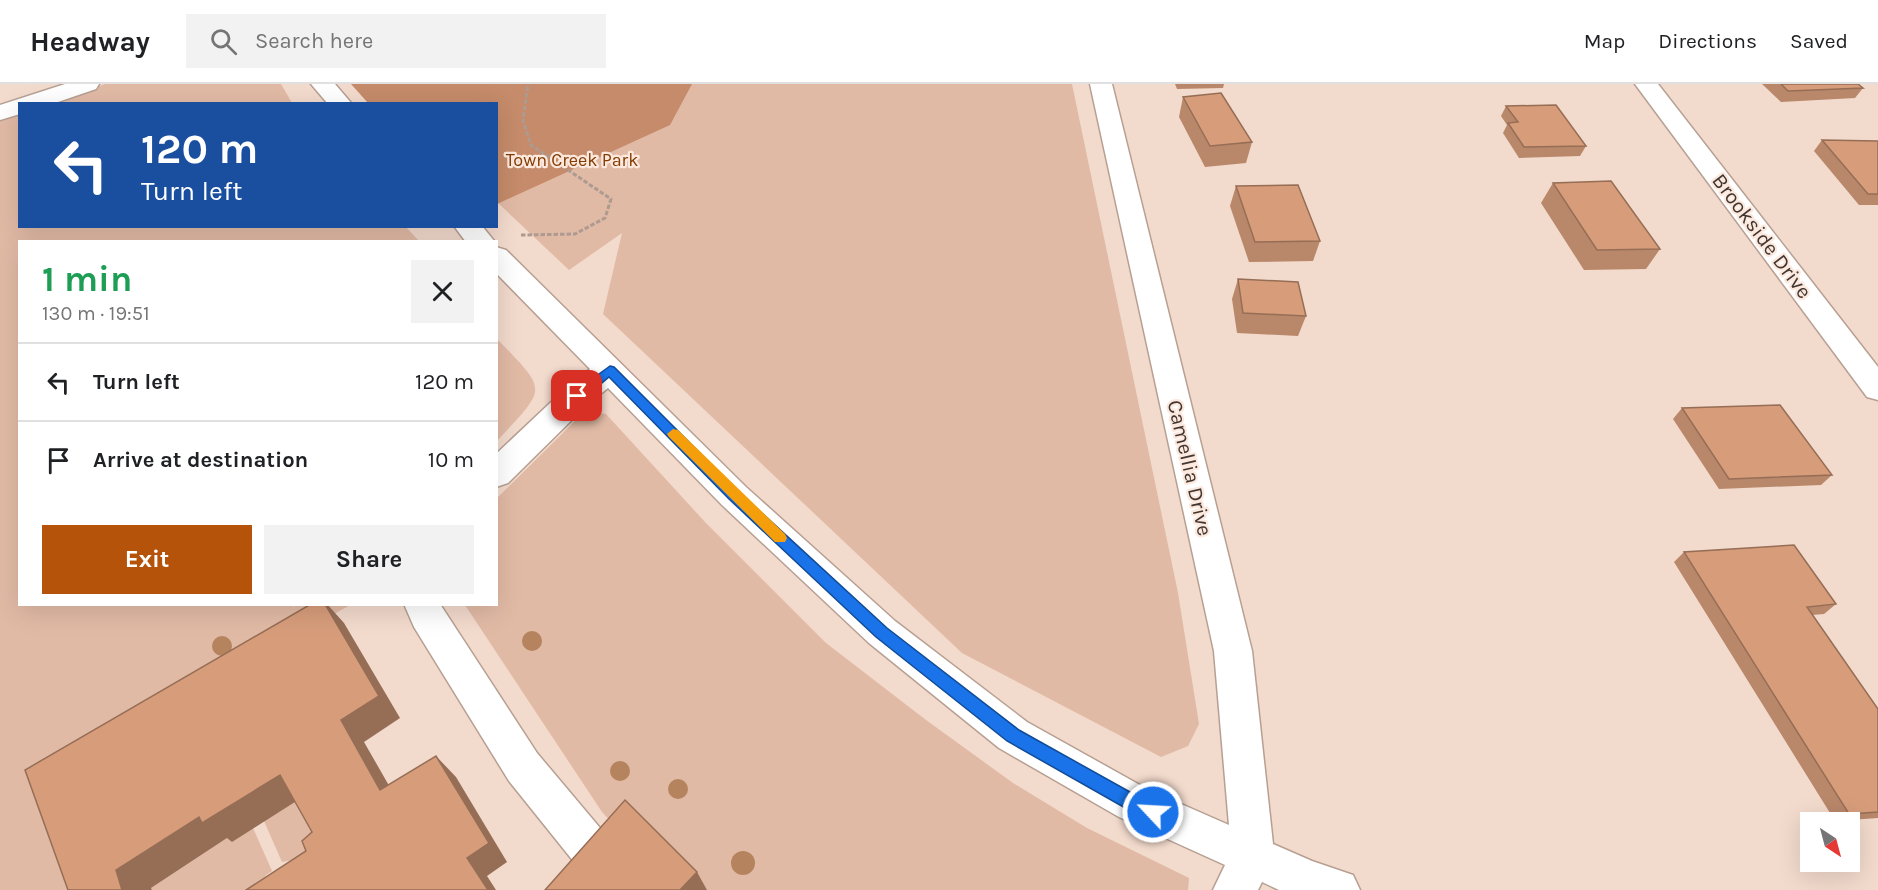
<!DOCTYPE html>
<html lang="en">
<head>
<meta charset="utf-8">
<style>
  body { margin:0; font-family:Karla,sans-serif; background:#f2f2f2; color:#202124; height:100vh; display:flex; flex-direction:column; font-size:22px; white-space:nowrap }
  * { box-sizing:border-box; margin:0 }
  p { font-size:20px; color:#757577 }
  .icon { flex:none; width:33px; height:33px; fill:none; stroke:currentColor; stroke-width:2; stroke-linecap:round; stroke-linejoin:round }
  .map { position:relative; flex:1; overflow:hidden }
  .drawer { position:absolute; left:18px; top:156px; width:480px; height:366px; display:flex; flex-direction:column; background:#fff; border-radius:0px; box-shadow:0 6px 24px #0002 }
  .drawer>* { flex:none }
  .top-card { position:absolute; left:18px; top:18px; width:480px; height:126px; border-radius:0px; box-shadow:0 6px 24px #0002; background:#1a4fa0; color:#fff; overflow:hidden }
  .needle { width:39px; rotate:144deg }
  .tools { position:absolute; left:1800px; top:728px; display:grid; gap:12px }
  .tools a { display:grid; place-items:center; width:60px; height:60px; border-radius:0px; background:#fff; box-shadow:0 6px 24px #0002; font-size:30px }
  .pin { position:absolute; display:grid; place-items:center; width:51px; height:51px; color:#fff; margin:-26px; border-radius:12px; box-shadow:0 3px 9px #0006 }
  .me { position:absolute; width:66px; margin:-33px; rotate:295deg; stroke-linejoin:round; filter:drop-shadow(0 0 4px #0008) }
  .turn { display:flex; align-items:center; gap:21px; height:126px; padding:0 24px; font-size:27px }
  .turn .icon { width:78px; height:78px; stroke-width:2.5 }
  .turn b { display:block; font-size:42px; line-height:51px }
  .round { display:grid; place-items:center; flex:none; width:63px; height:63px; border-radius:0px; background:#f2f2f2 }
  .head { display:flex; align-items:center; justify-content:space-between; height:102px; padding:0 24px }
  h1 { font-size:36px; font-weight:700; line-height:45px; color:#1e9e55 }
  .primary-button { display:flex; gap:12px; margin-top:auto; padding:12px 24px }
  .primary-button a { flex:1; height:69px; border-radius:0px; background:#b45309; color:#fff; font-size:24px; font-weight:700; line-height:69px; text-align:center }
  .primary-button a+a { background:#f2f2f2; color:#202124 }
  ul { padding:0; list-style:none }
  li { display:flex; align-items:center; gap:18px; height:78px; padding:0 24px; border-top:2px solid #e0e0e0 }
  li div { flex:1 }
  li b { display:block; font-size:22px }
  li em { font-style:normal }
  header { display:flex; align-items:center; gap:36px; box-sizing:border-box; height:84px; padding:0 30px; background:#fff; border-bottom:2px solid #e0e0e0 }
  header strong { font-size:28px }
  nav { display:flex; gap:33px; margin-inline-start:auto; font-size:21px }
  .search { width:420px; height:54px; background:#f2f2f2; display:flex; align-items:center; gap:15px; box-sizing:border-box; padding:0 21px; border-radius:0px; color:#757577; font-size:22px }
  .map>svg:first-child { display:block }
</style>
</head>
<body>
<header>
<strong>Headway</strong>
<div class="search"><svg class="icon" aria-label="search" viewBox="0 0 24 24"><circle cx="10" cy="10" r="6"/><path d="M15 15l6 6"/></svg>Search here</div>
<nav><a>Map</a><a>Directions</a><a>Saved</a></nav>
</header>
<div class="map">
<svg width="1878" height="806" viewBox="0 0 1878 806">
  <rect width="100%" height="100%" fill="#f2dacc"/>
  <g fill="#e1baa5">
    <polygon points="105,0 281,0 292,19 48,20"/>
    <polygon points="369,0 1072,0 1178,509 1199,640 1188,662 1161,673 962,569 603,230 622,149 569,186 497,118 496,20"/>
    <polygon points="19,29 20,142 405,142 419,157 20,158 20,520 290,520 294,523 296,520 350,521 50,692 98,806 0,806 0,36"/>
    <path d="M 496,254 C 549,308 547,303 497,357 Z"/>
    <polygon points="597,329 606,330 705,438 826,559 926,636 1013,699 1087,744 1189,794 1188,806 707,806 623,751 602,728 465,521 496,520 497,414 575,337 588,330"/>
    <polygon points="306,711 331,757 309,773 282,778 264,737"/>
    <polygon points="253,744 272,787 266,791 258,806 152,806 151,804 230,752"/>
  </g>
  <polygon fill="#c58b6a" points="351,0 692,0 670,41 497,120 496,20 368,19"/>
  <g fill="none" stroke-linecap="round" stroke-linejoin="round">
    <g stroke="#b7a093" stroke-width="3">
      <g id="minor">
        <polygon points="65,0 99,0 96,5 52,20 20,20 20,30 0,36 0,21"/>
        <polygon points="311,0 335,0 352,20 328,20"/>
        <polygon points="1090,0 1112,0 1252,567 1273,760 1312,777 1353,791 1360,806 1279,806 1262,798 1258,806 1213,806 1225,781 1119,733 999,664 869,559 722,421 608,304 588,320 508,399 496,403 496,370 566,304 590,285 496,189 496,163 506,166 746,403 895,537 1027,638 1147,705 1229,741 1214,567"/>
        <polygon points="1635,0 1658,0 1878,283 1878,316 1867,313"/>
        <polygon points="454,142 482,142 495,158 466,158"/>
        <polygon points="404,520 440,520 537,669 616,763 643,791 650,806 598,806 586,793 509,697 414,543"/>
      </g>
    </g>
    <polyline stroke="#ad9a90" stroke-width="3" stroke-dasharray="4.5 2" stroke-linecap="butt" points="521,151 575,150 605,134 611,115 531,61 523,36 528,0"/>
    <use href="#minor" fill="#fff" fill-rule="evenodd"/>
  </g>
  <g fill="#b5835d">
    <circle cx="532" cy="557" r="10"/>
    <circle cx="222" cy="562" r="10"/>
    <circle cx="620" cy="687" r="10"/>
    <circle cx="678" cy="705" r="10"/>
    <circle cx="743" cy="779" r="12"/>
  </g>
  <g fill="#b9876a">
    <polygon points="1175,0 1224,0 1223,4 1177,5"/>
    <polygon points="1762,0 1858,0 1863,4 1855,14 1781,18"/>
    <polygon points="1183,13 1252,58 1246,79 1205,83 1179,33"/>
    <polygon points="1506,22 1586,62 1580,72 1519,74 1503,49 1507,41 1501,32"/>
    <polygon points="1822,56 1878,57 1878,121 1859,121 1814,67"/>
    <polygon points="1553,99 1660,165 1646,185 1584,186 1541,119"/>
    <polygon points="1236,102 1320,157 1313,177 1249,178 1230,122"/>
    <polygon points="1238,195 1306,232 1298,252 1237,249 1232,215"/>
    <polygon points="1682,324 1832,391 1821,401 1719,405 1673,335"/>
    <polygon points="1684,468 1836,520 1824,530 1812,531 1878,625 1878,734 1835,737 1674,478"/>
  </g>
  <g fill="#966e56">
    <polygon points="325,520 327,520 344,539 400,634 364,658 403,726 380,706 341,636"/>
    <polygon points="436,672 456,693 507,778 487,792 496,806 488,806 467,774"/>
    <polygon points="280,691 306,711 232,758 227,754 151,804 152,806 122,806 116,786 199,733"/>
    <polygon points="697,788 707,806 680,806"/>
  </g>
  <g fill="#d79d7b" stroke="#966e56" stroke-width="1.5">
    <polygon points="1781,0 1858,0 1863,4 1788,7"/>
    <polygon points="1221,9 1252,58 1210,62 1183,13"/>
    <polygon points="1556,21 1586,62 1524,63 1508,39 1518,38 1506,22"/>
    <polygon points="1822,56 1878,57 1878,110 1868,110"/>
    <polygon points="1611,97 1660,165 1597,166 1553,99"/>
    <polygon points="1298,101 1320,157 1255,158 1236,102"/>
    <polygon points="1238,195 1298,198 1306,232 1243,229"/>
    <polygon points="1780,321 1832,391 1729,395 1682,324"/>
    <polygon points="1794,461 1836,520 1807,523 1878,625 1878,728 1849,730 1684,468"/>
    <polygon points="311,520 325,520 379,612 341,636 380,706 436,672 489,759 467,774 488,806 246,806 306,767 302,757 312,748 280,691 202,739 199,733 116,786 122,806 68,806 25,686"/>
    <polygon points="625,716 697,788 680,806 545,806"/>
  </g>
  <polygon fill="#1a73e8" stroke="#114b97" stroke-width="1.5" points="610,282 614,283 739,408 887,544 1019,646 1139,713 1159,722 1162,728 1159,734 1153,736 1127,725 1007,657 876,553 729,415 609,293 582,316 573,316 571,312 573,309"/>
  <polygon fill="#f59e0b" points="673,345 678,346 785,450 787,454 785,458 775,458 669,353 667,350"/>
  <g text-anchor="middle" stroke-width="4.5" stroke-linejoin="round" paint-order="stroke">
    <g font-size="18" fill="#833c03" stroke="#fce8dd">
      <text x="572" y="82">Town Creek Park</text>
    </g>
    <g font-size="21" fill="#403631" stroke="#fce8dd">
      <text transform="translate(1762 152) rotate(53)" y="7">Brookside Drive</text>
      <text transform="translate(1190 384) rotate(77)" y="7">Camellia Drive</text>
    </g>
  </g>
</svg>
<div class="tools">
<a><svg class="needle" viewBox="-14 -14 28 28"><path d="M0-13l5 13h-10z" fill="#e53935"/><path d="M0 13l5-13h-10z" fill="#757577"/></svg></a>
</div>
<div class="pin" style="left:577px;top:312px;background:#d93025"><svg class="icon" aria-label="arrive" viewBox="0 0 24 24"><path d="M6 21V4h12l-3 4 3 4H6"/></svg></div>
<svg class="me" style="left:1153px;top:728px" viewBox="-20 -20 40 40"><circle r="17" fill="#1a73e8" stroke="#fff" stroke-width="3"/><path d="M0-11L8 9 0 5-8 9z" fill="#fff"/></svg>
<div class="top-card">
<div class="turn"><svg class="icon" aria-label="left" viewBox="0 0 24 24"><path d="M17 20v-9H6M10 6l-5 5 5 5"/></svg><div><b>120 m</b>Turn left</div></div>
</div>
<section class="drawer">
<div class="head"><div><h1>1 min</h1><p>130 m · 19:51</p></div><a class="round"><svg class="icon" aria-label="close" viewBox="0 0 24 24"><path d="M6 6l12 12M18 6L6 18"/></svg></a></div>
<ul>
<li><svg class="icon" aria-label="left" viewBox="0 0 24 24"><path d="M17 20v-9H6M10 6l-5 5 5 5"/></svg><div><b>Turn left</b></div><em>120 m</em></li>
<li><svg class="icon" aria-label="arrive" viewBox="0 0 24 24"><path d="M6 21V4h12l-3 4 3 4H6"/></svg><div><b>Arrive at destination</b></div><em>10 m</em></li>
</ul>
<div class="primary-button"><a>Exit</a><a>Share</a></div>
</section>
</div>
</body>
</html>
